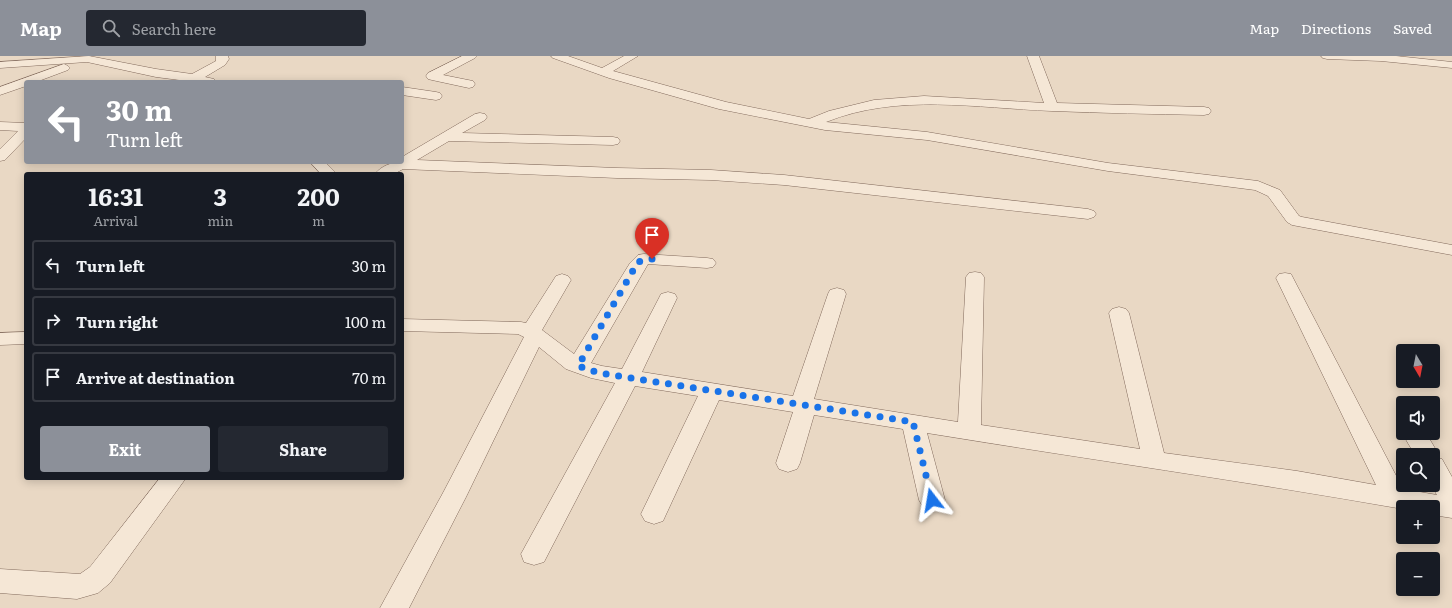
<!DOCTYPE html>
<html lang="en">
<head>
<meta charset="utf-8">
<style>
  body { margin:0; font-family:Literata,serif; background:#242831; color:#f1f3f6; height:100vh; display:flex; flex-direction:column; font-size:15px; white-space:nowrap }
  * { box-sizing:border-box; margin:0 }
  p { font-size:13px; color:#9ea1a6 }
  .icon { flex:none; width:22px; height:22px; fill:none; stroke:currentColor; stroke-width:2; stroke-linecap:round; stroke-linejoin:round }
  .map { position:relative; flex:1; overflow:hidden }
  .sheet { position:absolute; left:24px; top:116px; width:380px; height:308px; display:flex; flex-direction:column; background:#171b24; border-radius:4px; box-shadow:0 2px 10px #0003 }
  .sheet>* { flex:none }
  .banner { position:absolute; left:24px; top:24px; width:380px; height:84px; border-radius:4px; box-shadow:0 2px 10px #0003; background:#8c9099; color:#fff; overflow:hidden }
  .needle { width:26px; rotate:170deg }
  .controls { position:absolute; left:1396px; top:288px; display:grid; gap:8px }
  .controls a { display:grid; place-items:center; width:44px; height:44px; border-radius:4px; background:#171b24; box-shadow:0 2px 10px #0003; font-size:20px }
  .pin { position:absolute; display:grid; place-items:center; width:34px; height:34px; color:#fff; margin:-41px -17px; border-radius:50% 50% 50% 0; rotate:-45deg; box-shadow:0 0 4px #0007 }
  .pin .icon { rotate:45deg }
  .me { position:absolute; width:44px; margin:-22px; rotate:346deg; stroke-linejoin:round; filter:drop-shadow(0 0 3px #0008) }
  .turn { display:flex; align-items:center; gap:14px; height:84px; padding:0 16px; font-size:18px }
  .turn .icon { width:52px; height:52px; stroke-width:2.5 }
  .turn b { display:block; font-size:28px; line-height:34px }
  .eta { display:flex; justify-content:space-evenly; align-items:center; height:68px; text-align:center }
  .eta b { font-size:24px; font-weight:700; line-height:28px }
  .cta { display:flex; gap:8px; margin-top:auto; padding:8px 16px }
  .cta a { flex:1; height:46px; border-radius:4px; background:#8c9099; color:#fff; font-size:16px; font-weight:700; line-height:46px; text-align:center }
  .cta a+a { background:#242831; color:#f1f3f6 }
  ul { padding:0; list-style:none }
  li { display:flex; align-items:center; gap:12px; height:50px; margin:0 8px 6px; padding:0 8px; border:2px solid #363941; border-radius:4px }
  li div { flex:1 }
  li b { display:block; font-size:15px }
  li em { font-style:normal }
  header { display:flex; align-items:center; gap:24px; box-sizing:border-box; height:56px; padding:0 20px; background:#8c9099; color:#fff }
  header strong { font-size:19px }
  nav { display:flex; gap:22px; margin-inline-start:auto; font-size:14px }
  .search { width:280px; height:36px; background:#242831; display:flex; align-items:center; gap:10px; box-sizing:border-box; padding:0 14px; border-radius:4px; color:#9ea1a6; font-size:15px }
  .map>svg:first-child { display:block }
</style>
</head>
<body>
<header>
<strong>Map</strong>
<div class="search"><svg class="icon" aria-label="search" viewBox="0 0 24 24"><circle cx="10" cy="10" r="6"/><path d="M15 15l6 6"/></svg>Search here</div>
<nav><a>Map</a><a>Directions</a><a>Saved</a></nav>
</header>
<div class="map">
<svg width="1452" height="552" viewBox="0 0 1452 552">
  <rect width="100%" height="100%" fill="#e9d8c4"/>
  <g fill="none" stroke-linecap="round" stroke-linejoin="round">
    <g stroke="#826a5c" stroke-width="1">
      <g id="minor">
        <polygon points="89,0 156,13 192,18 216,5 216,0 228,0 229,3 225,9 205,21 214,23 216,26 195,26 156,21 87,6 0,12 0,6"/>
        <polygon points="462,0 477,0 475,2 443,19 473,25 475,28 473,31 469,32 432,24 428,23 426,20 428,17"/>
        <path d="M 551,0 L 568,0 L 602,12 L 624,0 L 638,0 L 613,15 L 726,46 L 809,63 L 829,55 L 874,44 L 924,40 L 1044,47 L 1027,0 L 1039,0 L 1057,47 L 1204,51 L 1209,52 L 1211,55 L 1209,58 L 1204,59 C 1153,58 1102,57 1052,55 C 976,52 898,37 826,66 L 927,76 L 1108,107 L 1258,125 L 1280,134 L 1299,160 L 1302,161 L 1452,189 L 1452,199 L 1292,169 L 1287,166 L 1268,140 L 1255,134 L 1108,115 L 927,84 L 825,74 L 719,53 L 609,22 L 553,2 Z"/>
        <polygon points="1321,0 1396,0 1452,6 1452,12 1381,5 1327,3 1323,2"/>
        <polygon points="64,8 68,10 70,12 68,14 36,26 26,26 26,30 0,39 0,31"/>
        <polygon points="402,31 436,36 440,37 442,40 440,43 436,44 402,39"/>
        <path d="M 480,57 L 485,58 L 487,61 L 485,64 L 462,77 L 613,81 L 618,82 L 620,85 L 618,88 L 613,89 L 449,85 L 417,104 L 617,112 L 711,114 L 784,119 L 1088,153 L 1094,155 L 1096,158 L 1094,161 L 1088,163 L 784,129 L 711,124 L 617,122 L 403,113 L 394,118 L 375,118 C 381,110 392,106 402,106 L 402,101 L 475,58 Z"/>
        <polygon points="0,66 26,67 26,82 5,104 0,105 0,93 18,75 0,74"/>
        <polygon points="310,106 325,106 337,118 321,118"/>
        <path d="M 644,198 L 707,202 L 713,203 L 716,207 L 713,211 L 707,212 L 648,208 L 591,307 L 602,310 L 622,313 L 659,242 L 661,238 L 668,236 L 675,238 L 677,242 L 642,316 L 793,340 L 828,238 L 830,234 L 837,232 L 844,234 L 846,238 L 814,343 L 958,366 L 966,221 L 969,217 L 975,216 L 981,217 L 984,221 L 981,369 L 1140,393 L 1109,257 L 1112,253 L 1119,251 L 1126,253 L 1129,257 L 1164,397 L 1297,415 L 1376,429 L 1276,222 L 1279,218 L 1285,217 L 1291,218 L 1403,433 L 1437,439 L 1431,429 L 1433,429 L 1433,399 L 1415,399 L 1402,377 L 1426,377 L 1439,399 L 1437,402 L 1442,403 L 1452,421 L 1452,462 L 1433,459 L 1433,451 L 1403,451 L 1403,453 C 1245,425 1086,403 927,377 L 945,444 L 941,451 L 932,454 L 923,451 L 919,444 L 903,373 L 814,359 L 800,407 L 797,413 L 788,416 L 779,413 L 776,407 L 793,356 L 719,344 L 663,465 L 654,468 L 645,465 L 641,458 L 698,340 L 635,330 L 544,506 L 534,509 L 524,506 L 521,498 L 615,327 L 591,322 L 566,313 L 539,291 L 466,441 L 409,552 L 380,552 L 444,435 L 524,281 L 518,278 L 402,275 L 402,263 L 521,266 L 526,267 L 556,220 L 562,218 L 568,220 L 571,224 L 542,274 L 574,298 L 630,207 L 638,199 Z"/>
        <polygon points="26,276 26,288 0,289 0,277"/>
        <polygon points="160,422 186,422 110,527 98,537 77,543 0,537 0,513 80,518 90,511"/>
      </g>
    </g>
    <use href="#minor" fill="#f5e7d6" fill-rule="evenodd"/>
  </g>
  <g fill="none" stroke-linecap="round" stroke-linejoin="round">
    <polyline stroke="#1a73e8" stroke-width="7" stroke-dasharray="0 12.6" points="652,203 644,204 638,206 578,310 599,317 913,366 932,444"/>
  </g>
</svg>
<div class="controls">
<a><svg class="needle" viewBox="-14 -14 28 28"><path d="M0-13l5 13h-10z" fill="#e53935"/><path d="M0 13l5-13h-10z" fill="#9ea1a6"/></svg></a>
<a><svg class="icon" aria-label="sound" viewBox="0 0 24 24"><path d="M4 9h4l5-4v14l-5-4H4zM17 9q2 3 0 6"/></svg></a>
<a><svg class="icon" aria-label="search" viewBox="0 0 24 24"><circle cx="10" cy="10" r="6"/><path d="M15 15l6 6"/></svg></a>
<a>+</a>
<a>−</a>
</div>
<div class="pin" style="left:652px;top:203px;background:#d93025"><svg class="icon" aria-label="arrive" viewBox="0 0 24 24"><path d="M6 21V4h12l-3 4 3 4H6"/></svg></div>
<svg class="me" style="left:932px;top:444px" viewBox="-20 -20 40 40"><path d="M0-17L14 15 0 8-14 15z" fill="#1a73e8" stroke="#fff" stroke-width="4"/></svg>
<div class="banner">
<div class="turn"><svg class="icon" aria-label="left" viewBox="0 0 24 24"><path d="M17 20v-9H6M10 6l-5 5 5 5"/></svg><div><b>30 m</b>Turn left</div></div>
</div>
<section class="sheet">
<div class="eta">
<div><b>16:31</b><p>Arrival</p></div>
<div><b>3</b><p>min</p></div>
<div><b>200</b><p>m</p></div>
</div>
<ul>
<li><svg class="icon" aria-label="left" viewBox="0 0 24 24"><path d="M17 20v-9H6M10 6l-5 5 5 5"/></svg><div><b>Turn left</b></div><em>30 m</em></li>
<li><svg class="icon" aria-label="right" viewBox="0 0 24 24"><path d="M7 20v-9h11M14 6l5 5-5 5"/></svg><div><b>Turn right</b></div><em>100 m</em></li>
<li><svg class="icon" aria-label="arrive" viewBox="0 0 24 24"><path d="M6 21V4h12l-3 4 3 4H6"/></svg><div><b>Arrive at destination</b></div><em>70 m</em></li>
</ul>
<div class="cta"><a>Exit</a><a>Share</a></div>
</section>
</div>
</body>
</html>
